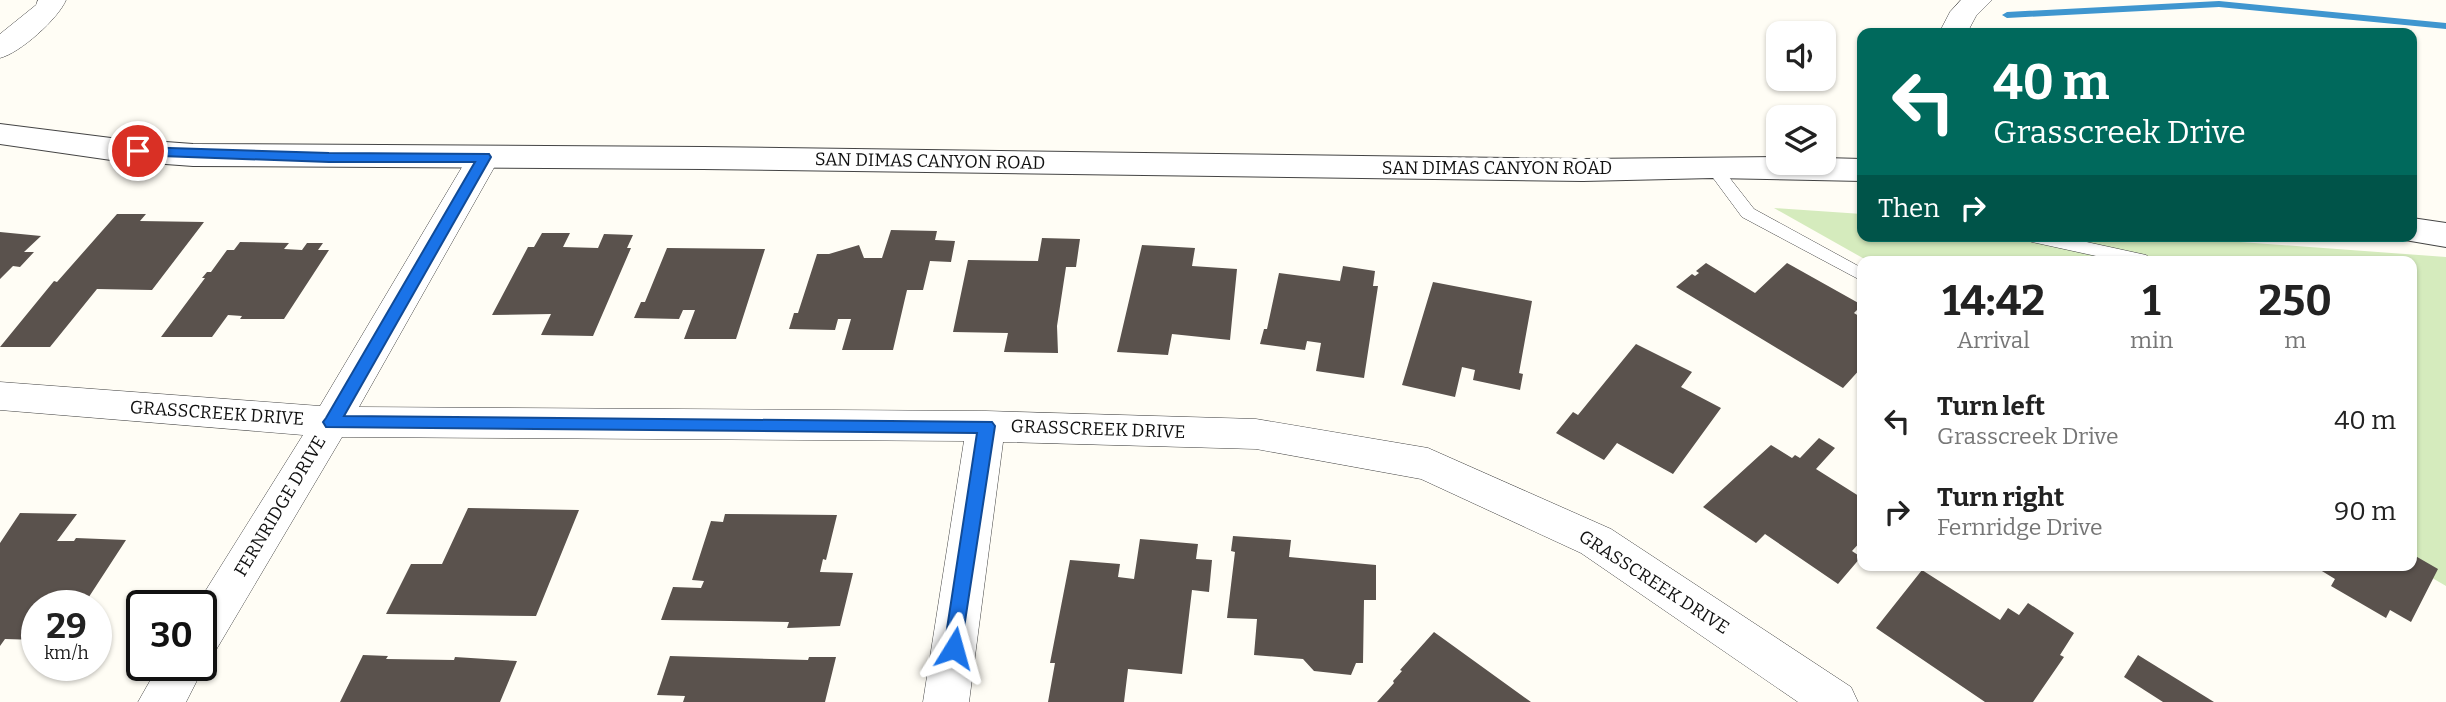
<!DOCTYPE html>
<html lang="en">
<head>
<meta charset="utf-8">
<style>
  body { margin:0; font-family:Bitter,serif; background:#f6f6f6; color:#222; height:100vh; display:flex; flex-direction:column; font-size:26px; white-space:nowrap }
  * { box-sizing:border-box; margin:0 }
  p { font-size:23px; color:#767676 }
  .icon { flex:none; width:38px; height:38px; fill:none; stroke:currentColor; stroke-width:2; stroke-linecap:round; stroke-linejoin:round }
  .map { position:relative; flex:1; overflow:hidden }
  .drawer { position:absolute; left:1857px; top:256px; width:560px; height:315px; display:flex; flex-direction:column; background:#fff; border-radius:14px; box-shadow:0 2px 5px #0004 }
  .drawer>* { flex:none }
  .guide { position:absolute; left:1857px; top:28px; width:560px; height:214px; border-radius:14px; box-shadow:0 2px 5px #0004; background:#00695c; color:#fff; overflow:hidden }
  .buttons { position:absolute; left:1766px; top:21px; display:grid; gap:14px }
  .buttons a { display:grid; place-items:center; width:70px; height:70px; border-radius:14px; background:#fff; box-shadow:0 2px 5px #0004; font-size:35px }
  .speed { position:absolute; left:21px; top:590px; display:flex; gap:14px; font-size:35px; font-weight:700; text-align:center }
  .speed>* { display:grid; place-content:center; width:91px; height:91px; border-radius:50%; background:#fff; box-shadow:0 2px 5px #0004; line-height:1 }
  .speed small { font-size:18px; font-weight:400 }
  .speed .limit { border:4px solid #111; border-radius:10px; background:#fff; color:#111 }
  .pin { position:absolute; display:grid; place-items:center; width:60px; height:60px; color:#fff; margin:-30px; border:4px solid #fff; border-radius:50%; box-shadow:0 2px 7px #0007 }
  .me { position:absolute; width:77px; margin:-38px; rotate:8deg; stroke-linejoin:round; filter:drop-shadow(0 0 5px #0008) }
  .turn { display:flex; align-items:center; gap:24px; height:147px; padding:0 21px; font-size:32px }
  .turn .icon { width:91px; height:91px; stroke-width:2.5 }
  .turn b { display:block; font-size:49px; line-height:60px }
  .then { display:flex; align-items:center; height:66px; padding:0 21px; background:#0003; gap:14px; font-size:26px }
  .eta { display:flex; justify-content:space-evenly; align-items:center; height:119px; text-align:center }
  .eta b { font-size:42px; font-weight:700; line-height:49px }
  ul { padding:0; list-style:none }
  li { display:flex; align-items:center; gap:21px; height:91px; padding:0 21px }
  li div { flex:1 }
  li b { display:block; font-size:26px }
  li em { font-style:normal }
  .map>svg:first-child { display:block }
</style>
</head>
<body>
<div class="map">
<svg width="2446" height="702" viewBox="0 0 2446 702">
  <rect width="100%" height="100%" fill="#fffdf5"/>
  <polygon fill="#d5ebbd" points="1774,208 1862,214 1862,236 2159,236 2446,257 2446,586 2410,565 2412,261 1868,261"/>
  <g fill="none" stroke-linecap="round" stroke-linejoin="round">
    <polygon fill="#3f96cf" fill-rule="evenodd" points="2219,1 2446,23 2446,29 2219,7 2007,18 2002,15 2007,12"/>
  </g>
  <g fill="#5a524d">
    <polygon points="117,214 146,214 140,221 204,222 152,290 97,289 50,347 0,347 54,281 57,282"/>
    <polygon points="891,230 937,231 935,240 955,241 951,262 930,261 923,290 907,290 893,350 842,350 851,319 838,319 835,330 789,329 794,313 798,313 817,254 829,254 859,245 864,258 882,258"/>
    <polygon points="0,232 41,236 24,252 34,252 20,267 13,266 0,279"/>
    <polygon points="542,233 570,233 563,247 598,248 604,234 633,235 627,248 631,248 593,336 541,335 551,314 492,315 528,247 534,247"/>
    <polygon points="1042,238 1080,239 1076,267 1066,267 1057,326 1058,353 1004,352 1008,333 953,332 968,260 1038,261"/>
    <polygon points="240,242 289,243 284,249 302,250 307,243 323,243 318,250 329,250 284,319 240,319 242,316 228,315 212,337 161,337 205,278 202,278 207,272 211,272 227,250 234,250"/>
    <polygon points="1142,245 1195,248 1192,266 1237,269 1230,340 1172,334 1168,355 1117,352"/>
    <polygon points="667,248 765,249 736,339 684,339 695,310 683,310 679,319 634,318 641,302 645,302"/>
    <polygon points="1706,263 1755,293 1787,263 1862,305 1854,313 1862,318 1862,367 1843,388 1676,287 1692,274 1695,276 1699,273 1696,271"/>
    <polygon points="1343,266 1375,271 1373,286 1378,286 1364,378 1316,371 1321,343 1307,341 1305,350 1260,344 1264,329 1267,329 1279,273 1340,281"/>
    <polygon points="1433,282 1532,301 1519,373 1523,374 1520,390 1473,380 1475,370 1462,367 1455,397 1402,385"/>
    <polygon points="1636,344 1692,372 1681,387 1721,408 1673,474 1617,443 1604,460 1556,433 1573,412 1578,415"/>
    <polygon points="1819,438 1835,448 1816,469 1862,498 1862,540 1852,551 1861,557 1838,584 1765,534 1756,543 1703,507 1771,445 1792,458 1795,455 1800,458"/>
    <polygon points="468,508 579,510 536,616 386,614 411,564 442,564"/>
    <polygon points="20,513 77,514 57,541 74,541 76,538 126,540 83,606 37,606 37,640 5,639 0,646 0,543"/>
    <polygon points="725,514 837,515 826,560 823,559 820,572 853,573 840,626 787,628 789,622 661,620 673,587 701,588 704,581 692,580 711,521 723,522"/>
    <polygon points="1233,536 1291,540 1289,557 1376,565 1376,600 1364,600 1363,663 1356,663 1351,675 1314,671 1303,659 1254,655 1257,619 1227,618 1235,552 1231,551"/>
    <polygon points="1140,539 1198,544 1196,559 1212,560 1209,592 1192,590 1182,674 1128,669 1124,702 1048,702 1055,663 1050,663 1070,560 1120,564 1118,577 1134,579"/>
    <polygon points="2412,554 2438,569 2411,622 2390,610 2386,618 2331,586 2335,579 2312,565 2412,565"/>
    <polygon points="1922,570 2000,620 2008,608 2019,615 2028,603 2074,633 2060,655 2064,657 2033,702 1985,702 1876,628"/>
    <polygon points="1434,632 1531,702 1377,702 1394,683 1393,681 1402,671 1400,670"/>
    <polygon points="363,655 388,656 386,659 454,660 455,657 517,661 500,702 340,702"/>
    <polygon points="2138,655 2214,702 2163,702 2124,677"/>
    <polygon points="670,656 808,660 809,657 836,657 825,702 683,702 685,696 657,695"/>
  </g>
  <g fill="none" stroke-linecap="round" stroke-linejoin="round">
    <g stroke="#444" stroke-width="1">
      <g id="service">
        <polygon points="1713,162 1718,163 1754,209 1862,268 1862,281 1742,217 1705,167"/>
        <polygon points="2024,236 2059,236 2146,255 2154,261 2119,261 2032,242"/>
      </g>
    </g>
    <g stroke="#444" stroke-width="1">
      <g id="minor">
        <path d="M 38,0 L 66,0 C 58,19 20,53 0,58 L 0,34 L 36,5 Z"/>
        <polygon points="1961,0 1992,0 1976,16 1967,33 1939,33 1950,12"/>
        <polygon points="484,147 495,150 500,157 359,407 986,411 1256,419 1428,448 1611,529 1851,687 1858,702 1798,702 1581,553 1421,479 1256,449 1003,442 969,702 923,702 964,441 342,437 216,650 201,655 201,606 196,606 303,435 0,410 0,382 320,406 468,157 473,150"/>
        <polygon points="201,656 205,665 186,702 138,702 159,665 201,665"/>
      </g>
    </g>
    <g stroke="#444" stroke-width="2">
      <g id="tertiary">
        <polygon points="0,124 111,138 193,144 703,147 1583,159 1778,157 1778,163 1824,163 1824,158 1862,159 1862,181 1713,178 1583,181 703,169 193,166 111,160 0,144"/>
        <polygon points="2412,218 2446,223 2446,247 2399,239 2398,236 2412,236"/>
      </g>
    </g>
    <use href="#service" fill="#fff" fill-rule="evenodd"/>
    <use href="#minor" fill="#fff" fill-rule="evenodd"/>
    <use href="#tertiary" fill="#fff" fill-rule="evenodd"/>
  </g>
  <polygon fill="#1a73e8" stroke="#114b97" stroke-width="2" points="138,147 329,153 489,154 491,157 344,416 992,422 995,426 960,654 954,656 947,654 944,648 977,433 326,427 323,422 326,418 475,162 329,162 134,155 132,151"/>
  <g text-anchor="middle" stroke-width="7" stroke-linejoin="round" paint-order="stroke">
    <g font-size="18" fill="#111" stroke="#fff">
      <text transform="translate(930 161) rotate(1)" y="6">SAN DIMAS CANYON ROAD</text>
      <text x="1497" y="174">SAN DIMAS CANYON ROAD</text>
      <text transform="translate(217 413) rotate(4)" y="6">GRASSCREEK DRIVE</text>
      <text transform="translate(1098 429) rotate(2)" y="6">GRASSCREEK DRIVE</text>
      <text transform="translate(280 506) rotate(-59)" y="6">FERNRIDGE DRIVE</text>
      <text transform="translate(1654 582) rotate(33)" y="6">GRASSCREEK DRIVE</text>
    </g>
  </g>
</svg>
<div class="buttons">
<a><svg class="icon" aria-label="sound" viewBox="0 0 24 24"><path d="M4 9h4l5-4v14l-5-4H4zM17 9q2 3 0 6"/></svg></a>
<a><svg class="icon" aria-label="layers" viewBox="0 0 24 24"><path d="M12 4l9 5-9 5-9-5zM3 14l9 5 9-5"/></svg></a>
</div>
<div class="speed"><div>29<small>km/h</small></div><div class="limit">30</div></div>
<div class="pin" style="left:138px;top:151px;background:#d93025"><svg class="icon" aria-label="arrive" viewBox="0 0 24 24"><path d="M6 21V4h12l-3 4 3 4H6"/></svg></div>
<svg class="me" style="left:954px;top:648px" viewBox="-20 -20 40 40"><path d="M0-17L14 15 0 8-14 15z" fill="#1a73e8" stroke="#fff" stroke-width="4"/></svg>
<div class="guide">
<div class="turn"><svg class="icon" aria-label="left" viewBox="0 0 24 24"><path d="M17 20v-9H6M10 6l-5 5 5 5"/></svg><div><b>40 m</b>Grasscreek Drive</div></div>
<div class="then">Then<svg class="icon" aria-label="right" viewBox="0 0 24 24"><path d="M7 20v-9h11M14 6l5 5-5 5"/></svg></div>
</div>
<section class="drawer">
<div class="eta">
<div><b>14:42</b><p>Arrival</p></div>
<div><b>1</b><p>min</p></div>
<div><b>250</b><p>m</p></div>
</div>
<ul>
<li><svg class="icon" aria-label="left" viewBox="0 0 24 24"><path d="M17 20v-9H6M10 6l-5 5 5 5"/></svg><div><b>Turn left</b><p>Grasscreek Drive</p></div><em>40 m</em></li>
<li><svg class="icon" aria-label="right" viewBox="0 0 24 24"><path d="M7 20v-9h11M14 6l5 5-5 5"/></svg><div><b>Turn right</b><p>Fernridge Drive</p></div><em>90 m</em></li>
</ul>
</section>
</div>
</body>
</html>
